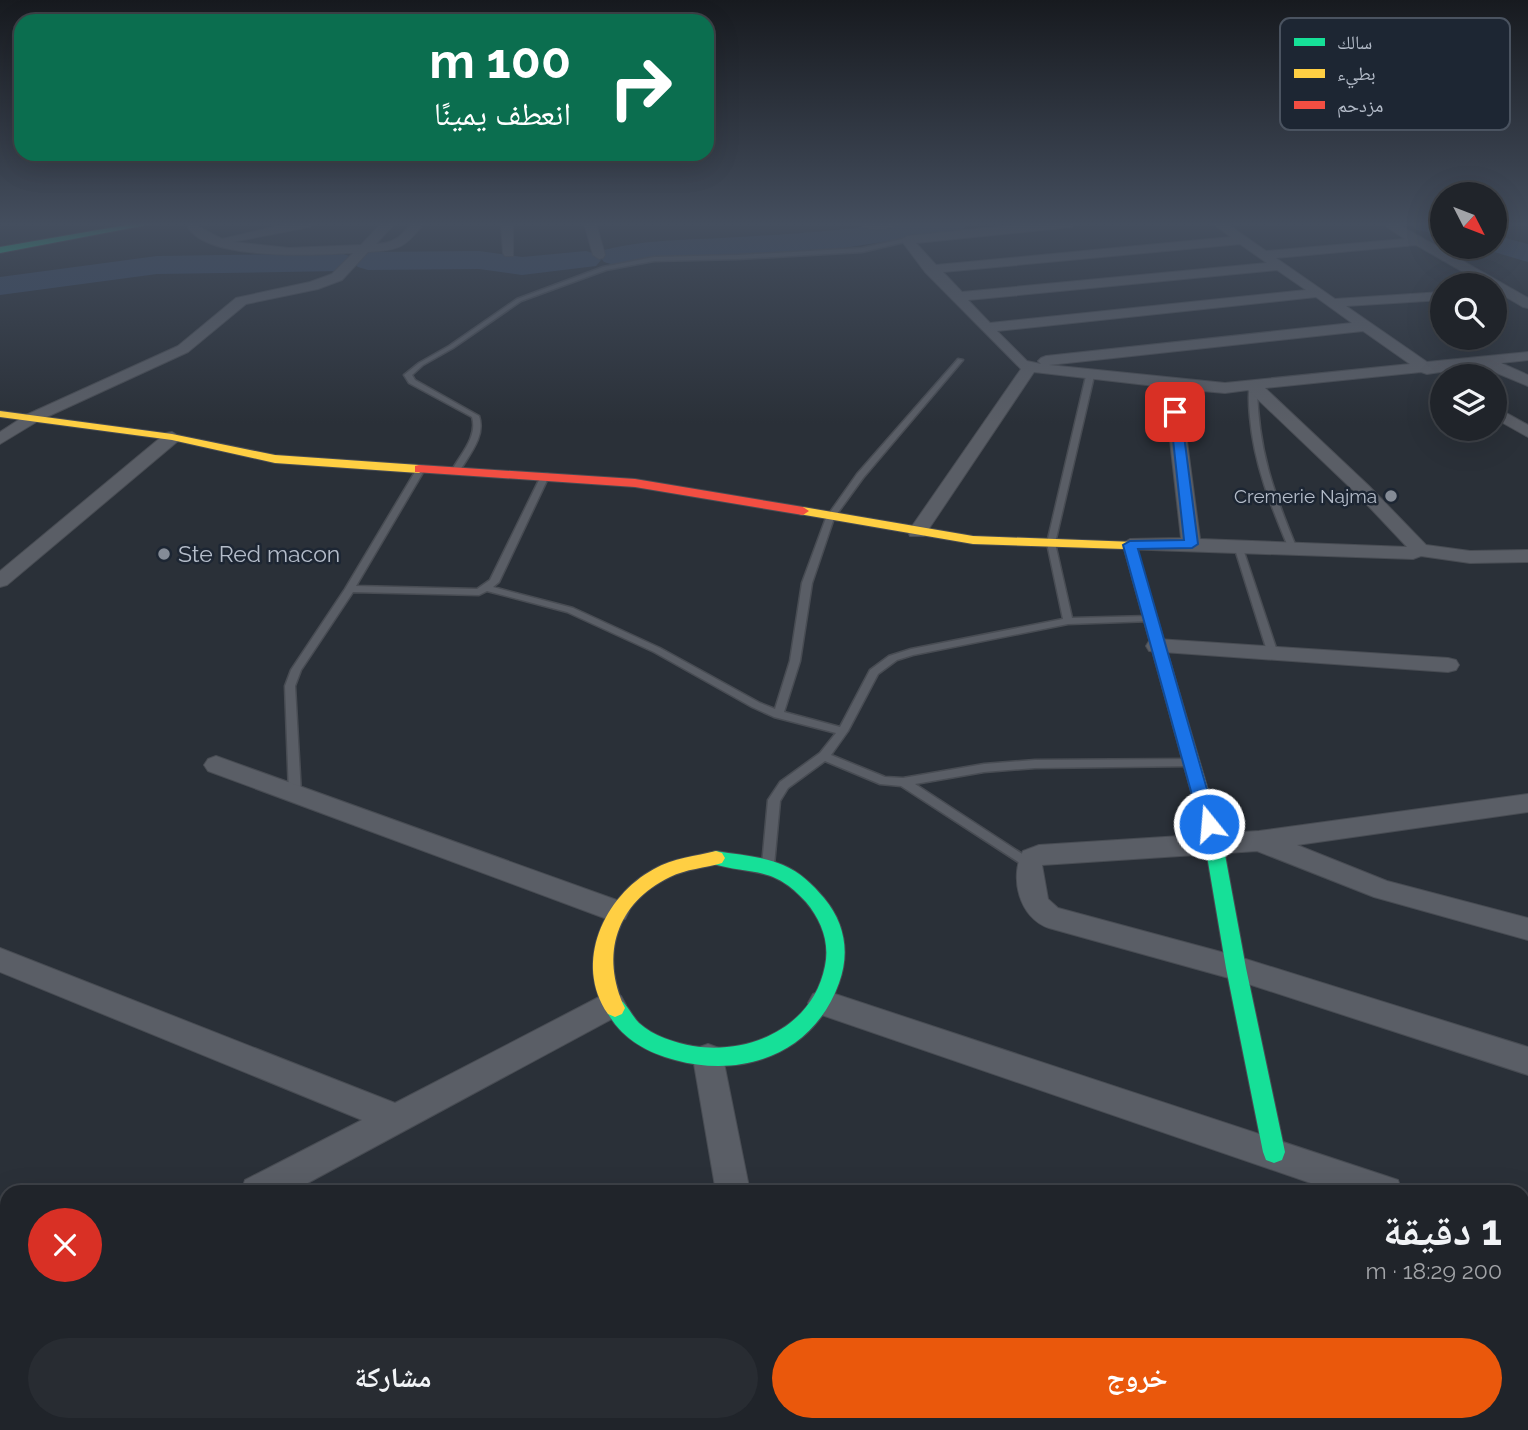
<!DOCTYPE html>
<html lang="ar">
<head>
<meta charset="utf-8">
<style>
  body { margin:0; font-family:Raleway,"Noto Naskh Arabic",sans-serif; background:#282c32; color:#f1f3f6; direction:rtl; height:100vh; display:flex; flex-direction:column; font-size:26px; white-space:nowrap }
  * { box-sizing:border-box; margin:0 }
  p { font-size:23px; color:#a2a4a8 }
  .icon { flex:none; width:38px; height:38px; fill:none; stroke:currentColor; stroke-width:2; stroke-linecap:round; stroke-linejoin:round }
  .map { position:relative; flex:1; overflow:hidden; direction:ltr }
  .side { position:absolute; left:0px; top:1185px; width:1530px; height:247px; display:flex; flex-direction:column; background:#20242a; border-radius:21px 21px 0 0; box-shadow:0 7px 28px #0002,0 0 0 2px #3d4147; direction:rtl }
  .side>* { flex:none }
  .hud { position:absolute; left:14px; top:14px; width:700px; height:147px; border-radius:21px; box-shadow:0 7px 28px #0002,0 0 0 2px #3d4147; direction:rtl; background:#0b6e4f; color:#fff; overflow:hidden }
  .needle { width:46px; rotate:132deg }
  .buttons { position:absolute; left:1430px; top:182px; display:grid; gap:14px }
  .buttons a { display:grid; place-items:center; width:77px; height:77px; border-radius:50%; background:#20242a; box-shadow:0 7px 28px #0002,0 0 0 2px #3d4147; font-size:35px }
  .pin { position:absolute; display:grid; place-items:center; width:60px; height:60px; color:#fff; margin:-30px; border-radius:14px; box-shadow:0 4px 10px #0006 }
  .me { position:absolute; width:77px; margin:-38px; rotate:343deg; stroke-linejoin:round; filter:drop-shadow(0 0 5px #0008) }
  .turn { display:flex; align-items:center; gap:24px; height:147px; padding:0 28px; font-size:32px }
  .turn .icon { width:91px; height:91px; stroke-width:2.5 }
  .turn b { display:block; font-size:49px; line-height:60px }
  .round { display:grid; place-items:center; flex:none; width:74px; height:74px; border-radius:37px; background:#282c32 }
  .headline { display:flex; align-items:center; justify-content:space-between; height:119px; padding:0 28px }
  h1 { font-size:42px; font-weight:700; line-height:52px }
  .cta { display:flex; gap:14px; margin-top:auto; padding:14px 28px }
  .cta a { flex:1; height:80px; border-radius:42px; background:#ea580c; color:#fff; font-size:28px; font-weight:700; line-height:80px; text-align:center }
  .cta a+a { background:#282c32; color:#f1f3f6 }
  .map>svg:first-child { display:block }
</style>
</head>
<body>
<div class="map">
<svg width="1528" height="1430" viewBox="0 0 1528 1430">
  <rect width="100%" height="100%" fill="#2a3038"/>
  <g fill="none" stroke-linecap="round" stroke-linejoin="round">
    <g fill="#384963" fill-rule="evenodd">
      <path d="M 895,223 L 968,223 L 964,229 L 954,231 L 837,249 L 661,259 L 614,265 L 604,262 L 599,256 L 604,250 C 642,240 683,240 722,238 C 780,235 838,231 895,223 Z"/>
      <polygon points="1411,223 1442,223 1442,236 1415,229"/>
      <polygon points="1494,235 1528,244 1528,262 1484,249 1482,247 1494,247"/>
      <polygon points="479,251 522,257 586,251 596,254 601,260 596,266 522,275 479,269 368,270 358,267 354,263 350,268 340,271 157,274 0,295 0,277 157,256 340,253 350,256 354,260 358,255 368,252"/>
    </g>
    <g stroke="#484c53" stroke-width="3">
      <g id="lane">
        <path d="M 907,238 L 909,239 L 909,241 L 862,252 L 738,259 L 654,261 L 606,270 L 521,301 L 453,348 L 423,365 L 412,375 L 415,380 L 479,416 C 486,436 469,455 459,472 L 456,472 L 452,470 C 461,454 478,436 472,417 L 409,383 L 404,375 L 419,363 L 449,346 L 517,299 L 603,267 L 654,257 L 738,255 L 862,248 Z"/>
        <polygon points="958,359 963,360 863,478 834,518 812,583 800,661 784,712 840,727 870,670 889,656 911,649 1063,619 1047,543 1086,376 1090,374 1094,376 1055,543 1072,618 1149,616 1154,619 1152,621 1068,624 913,655 897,660 878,674 848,731 831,755 885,777 903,778 984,764 1035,760 1189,759 1193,760 1194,763 1193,766 1035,768 984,772 915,784 1033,861 1035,864 1033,867 1029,869 901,786 880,784 825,761 788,788 780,801 774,865 772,868 768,870 764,868 762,865 768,800 780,782 820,753 836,733 774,717 752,707 654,652 567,612 487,591 479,595 353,592 301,670 295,686 301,794 299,797 291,797 289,794 285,686 291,670 345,589 418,467 421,467 425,469 356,586 477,589 490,580 541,476 545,474 548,474 549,476 499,582 493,587 573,608 660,648 760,703 775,709 790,661 802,583 826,518 857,474"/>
        <path d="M 1250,384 L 1257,386 C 1258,450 1273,491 1297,549 L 1296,551 L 1290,551 L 1289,549 C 1271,506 1254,464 1250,417 C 1249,407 1248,395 1250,384 Z"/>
        <polygon points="1238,543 1242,546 1278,654 1276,656 1273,657 1268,654 1234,546"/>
      </g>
    </g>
    <g stroke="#484c53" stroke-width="2">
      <g id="street">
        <path d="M 186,223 L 198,223 L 199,227 L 222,239 L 290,223 L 315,223 L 309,227 L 233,242 L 289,248 L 361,245 L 382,223 L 395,223 L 376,244 C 395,243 400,237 412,223 L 424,223 C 405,248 399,250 368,252 L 342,280 L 318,289 L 246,304 L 188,352 L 38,421 L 0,444 L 0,432 L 26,415 L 178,346 L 236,298 L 310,282 L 332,274 L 353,253 C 320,255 199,262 186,223 Z"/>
        <polygon points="501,223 513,223 513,256 505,256 503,253"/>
        <polygon points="584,223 596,223 605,255 603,258 599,259 593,255"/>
        <path d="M 857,223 L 900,223 C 888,231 869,232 857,223 Z"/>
        <path d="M 1035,223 L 1077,223 L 1071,227 L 916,243 L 936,265 L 1231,237 L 1212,223 L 1226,223 L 1266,251 L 1405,239 L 1381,223 L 1396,223 L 1528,298 L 1528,308 L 1523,307 L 1494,290 L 1494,285 L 1486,285 L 1416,245 L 1276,258 L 1335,299 L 1442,292 L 1442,300 L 1346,306 L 1427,362 L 1528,352 L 1528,360 L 1501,363 L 1528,375 L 1528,386 L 1480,366 L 1427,374 L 1421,372 L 1265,388 L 1369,486 L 1426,545 L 1470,551 L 1528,550 L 1528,562 L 1470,563 L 1421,556 L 1413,559 L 1123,549 L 1120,545 L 1130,539 L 1181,538 L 1164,387 L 1034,372 L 924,536 L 910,536 L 908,532 L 1021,369 L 925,272 L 901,240 L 907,236 ZM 1240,244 L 1267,263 L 962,292 L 943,272 ZM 1277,270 L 1306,290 L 990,323 L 968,300 ZM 1316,297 L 1352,323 L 1046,356 L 1041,358 L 1038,361 L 1041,364 L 1027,361 L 997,331 ZM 1363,331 L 1410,364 L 1225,383 L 1049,365 ZM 1180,389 L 1225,393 L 1248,390 L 1357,494 L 1407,547 L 1200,539 Z"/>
        <polygon points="1494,406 1528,425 1528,437 1494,418"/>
        <polygon points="172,432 180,437 178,441 7,585 0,587 0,571 166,433"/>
        <polygon points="1157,639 1448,658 1456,660 1459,665 1456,670 1448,672 1149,651 1146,646 1149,641"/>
        <polygon points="216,756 625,903 629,911 625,919 615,922 208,771 204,765 208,759"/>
        <path d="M 1528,794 L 1528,812 L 1297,845 L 1387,881 L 1528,918 L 1528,940 L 1374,897 L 1257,851 L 1042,865 L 1048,899 L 1058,908 L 1236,956 L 1528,1047 L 1528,1075 L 1236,980 L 1049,928 C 1019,918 1009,877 1023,851 L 1039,845 L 1259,831 Z"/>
        <polygon points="0,948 395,1103 601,996 611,992 621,996 626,1005 621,1014 291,1192 241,1192 245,1180 362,1120 0,972"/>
        <polygon points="823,990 1386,1176 1398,1180 1402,1192 1337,1192 813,1012 808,1003 813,994"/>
        <polygon points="708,1044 719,1048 723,1058 750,1192 716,1192 693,1058 697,1048"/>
        <polygon points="1522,1223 1528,1225 1528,1259 1522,1257"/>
        <polygon points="0,1259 7,1262 7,1299 0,1296"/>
        <polygon points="7,1312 7,1349 0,1352 0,1315"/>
        <polygon points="0,1388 7,1391 7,1424 57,1424 59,1430 14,1430 13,1427 7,1430 0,1427"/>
        <polygon points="684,1424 731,1424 733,1430 686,1430"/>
        <polygon points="755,1424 793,1424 794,1430 756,1430"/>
      </g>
    </g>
    <g stroke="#484c53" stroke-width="2">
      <g id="fast">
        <polygon points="138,223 157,223 0,253 0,247"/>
        <polygon points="1205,804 1211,805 1214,810 1223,844 1246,968 1285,1152 1282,1160 1274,1163 1266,1160 1263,1152 1226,968 1205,844 1196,810 1199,805"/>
        <path d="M 716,851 C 739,855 762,856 783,865 C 800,872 813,885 824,898 C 845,923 850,953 839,983 C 814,1053 744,1079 675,1060 C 645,1052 619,1037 605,1008 L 608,1002 C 613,1000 618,999 623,1002 C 629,1008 633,1017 639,1023 C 653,1036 676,1043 693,1046 C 750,1055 813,1027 825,966 C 830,942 821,920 806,902 C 772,864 751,876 710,863 L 707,858 L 710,853 Z"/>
      </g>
    </g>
    <g stroke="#484c53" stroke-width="2">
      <g id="slow">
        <polygon points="0,411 172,434 275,455 419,465 425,469 419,473 275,463 172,440 0,417"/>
        <polygon points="803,507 973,536 1135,542 1214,810 1211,815 1199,815 1196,810 1124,549 973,544 799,514 797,511"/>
        <path d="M 716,851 L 722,853 L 725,858 L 722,863 C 705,868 686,869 670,877 C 616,903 600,955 625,1008 L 622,1014 L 615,1017 L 608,1014 C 573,963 604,896 654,869 C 673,858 696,856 716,851 Z"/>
      </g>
    </g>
    <g stroke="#484c53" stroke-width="2">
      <polygon id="jam" points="419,465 635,479 803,507 809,511 803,515 635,487 415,472 415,466"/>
    </g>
    <use href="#lane" fill="#5a5e66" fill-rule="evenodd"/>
    <use href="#street" fill="#5a5e66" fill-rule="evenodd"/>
    <use href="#fast" fill="#16e098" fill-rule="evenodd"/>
    <use href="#slow" fill="#ffcf43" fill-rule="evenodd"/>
    <use href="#jam" fill="#f24e42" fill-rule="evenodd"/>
  </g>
  <linearGradient id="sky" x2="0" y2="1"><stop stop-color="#171a1f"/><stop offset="0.53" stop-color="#444e5e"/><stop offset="1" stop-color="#444e5e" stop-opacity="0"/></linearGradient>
  <rect width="1528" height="423" fill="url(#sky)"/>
  <polygon fill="#1a73e8" stroke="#114b97" stroke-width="2" points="1175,408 1181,412 1198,544 1192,548 1138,549 1217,824 1215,829 1202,829 1200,824 1123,545 1130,541 1184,540 1170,412"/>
  <g fill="#848b96" stroke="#1d2633" stroke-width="2.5">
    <circle cx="1391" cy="496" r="7"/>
    <circle cx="164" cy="554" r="7"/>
  </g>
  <g text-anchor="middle" stroke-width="5" stroke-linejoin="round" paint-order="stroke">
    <g font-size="19" fill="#b4bcc9" stroke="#1d2633" text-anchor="end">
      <text x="1377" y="503">Cremerie Najma</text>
    </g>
    <g font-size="23" fill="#b4bcc9" stroke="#1d2633" text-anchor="start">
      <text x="178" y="562">Ste Red macon</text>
    </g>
  </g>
  <rect x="1280" y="18" width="230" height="112" rx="10" fill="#1d2633" stroke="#4a5360" stroke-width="2"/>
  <rect x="1294" y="38" width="31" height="8" fill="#16e098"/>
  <rect x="1294" y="69" width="31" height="9" fill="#ffcf43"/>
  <rect x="1294" y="101" width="31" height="8" fill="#f24e42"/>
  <g font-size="19" fill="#b4bcc9">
    <text x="1337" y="49">سالك</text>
    <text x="1337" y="80">بطيء</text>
    <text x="1337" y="112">مزدحم</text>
  </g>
</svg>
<div class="buttons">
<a><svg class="needle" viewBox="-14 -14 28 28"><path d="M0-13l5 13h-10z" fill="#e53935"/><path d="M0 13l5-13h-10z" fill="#a2a4a8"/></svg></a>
<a><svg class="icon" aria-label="search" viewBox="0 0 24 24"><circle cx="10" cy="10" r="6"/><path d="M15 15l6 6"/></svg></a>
<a><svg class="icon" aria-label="layers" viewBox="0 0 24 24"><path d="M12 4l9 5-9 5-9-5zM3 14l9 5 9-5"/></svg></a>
</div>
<div class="pin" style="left:1175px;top:412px;background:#d93025"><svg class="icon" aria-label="arrive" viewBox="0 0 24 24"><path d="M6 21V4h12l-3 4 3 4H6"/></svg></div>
<svg class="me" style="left:1209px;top:824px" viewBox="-20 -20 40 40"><circle r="17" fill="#1a73e8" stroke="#fff" stroke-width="3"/><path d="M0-11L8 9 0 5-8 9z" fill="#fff"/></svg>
<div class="hud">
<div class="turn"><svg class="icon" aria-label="right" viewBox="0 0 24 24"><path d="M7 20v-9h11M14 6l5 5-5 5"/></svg><div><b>100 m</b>انعطف يمينًا</div></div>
</div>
<section class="side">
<div class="headline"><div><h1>1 دقيقة</h1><p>200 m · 18:29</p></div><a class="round" style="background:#d93025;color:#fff"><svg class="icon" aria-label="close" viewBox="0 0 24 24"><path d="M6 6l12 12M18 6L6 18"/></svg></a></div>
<div class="cta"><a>خروج</a><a>مشاركة</a></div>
</section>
</div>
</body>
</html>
